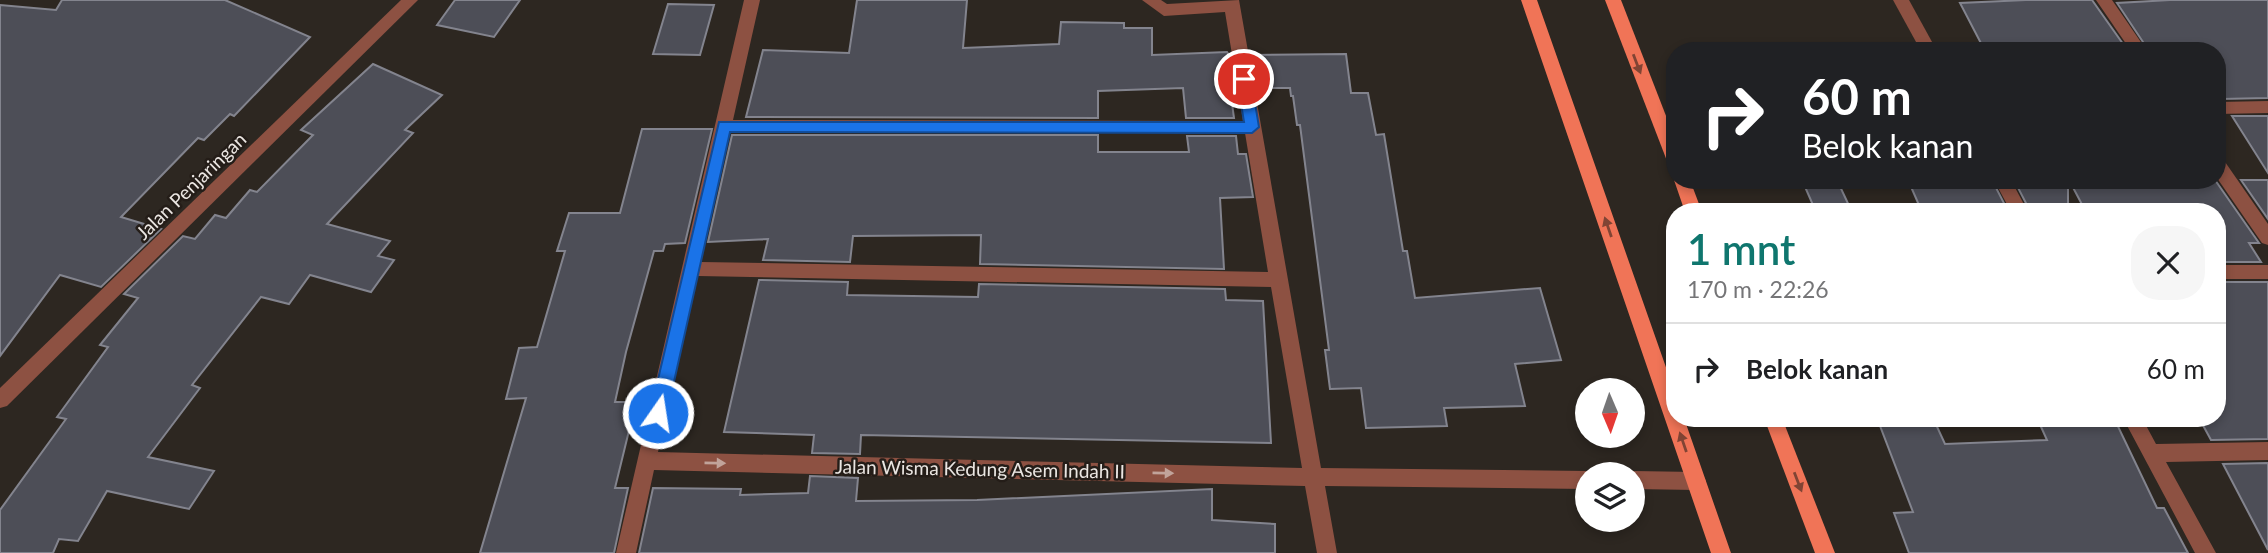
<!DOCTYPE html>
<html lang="id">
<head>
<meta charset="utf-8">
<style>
  body { margin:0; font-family:Lato,sans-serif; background:#f6f6f6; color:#202124; height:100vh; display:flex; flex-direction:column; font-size:26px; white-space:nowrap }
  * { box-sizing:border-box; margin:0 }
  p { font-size:23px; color:#757577 }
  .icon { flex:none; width:38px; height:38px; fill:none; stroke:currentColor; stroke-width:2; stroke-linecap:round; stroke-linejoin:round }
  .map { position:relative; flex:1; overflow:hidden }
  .panel { position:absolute; left:1666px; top:203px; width:560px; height:224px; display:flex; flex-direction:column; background:#fff; border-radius:28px; box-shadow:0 4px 10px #0003 }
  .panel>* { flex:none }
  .top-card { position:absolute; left:1666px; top:42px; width:560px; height:147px; border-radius:28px; box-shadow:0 4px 10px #0003; background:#202124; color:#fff; overflow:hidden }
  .needle { width:46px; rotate:178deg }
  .fabs { position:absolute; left:1575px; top:378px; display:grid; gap:14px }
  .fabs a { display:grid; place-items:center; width:70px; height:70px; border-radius:50%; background:#fff; box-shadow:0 4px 10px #0003; font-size:35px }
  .pin { position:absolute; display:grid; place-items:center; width:60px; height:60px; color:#fff; margin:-30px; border:4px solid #fff; border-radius:50%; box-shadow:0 2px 7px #0007 }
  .me { position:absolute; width:77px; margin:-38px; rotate:13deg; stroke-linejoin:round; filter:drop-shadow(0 0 5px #0008) }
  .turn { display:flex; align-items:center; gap:24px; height:147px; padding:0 21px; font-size:32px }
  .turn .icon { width:91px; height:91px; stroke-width:2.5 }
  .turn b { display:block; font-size:49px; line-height:60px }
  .round { display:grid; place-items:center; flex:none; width:74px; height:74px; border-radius:28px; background:#f6f6f6 }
  .headline { display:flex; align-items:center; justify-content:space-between; height:119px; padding:0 21px }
  h1 { font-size:42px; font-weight:600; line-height:52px; color:#0f766e }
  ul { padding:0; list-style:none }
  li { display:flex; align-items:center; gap:21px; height:91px; padding:0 21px; border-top:2px solid #e0e0e0 }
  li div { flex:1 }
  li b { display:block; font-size:26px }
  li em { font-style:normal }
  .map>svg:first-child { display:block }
</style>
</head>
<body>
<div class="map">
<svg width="2268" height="553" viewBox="0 0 2268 553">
  <rect width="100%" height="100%" fill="#2d2721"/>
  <g fill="#4d4e57" stroke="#83848e" stroke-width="2">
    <polygon points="62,0 225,0 310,37 234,116 230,114 204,140 198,138 121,217 161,229 101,287 60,275 0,356 0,5 56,10"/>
    <polygon points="455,0 520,0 494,37 437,25"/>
    <polygon points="857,0 967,0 963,48 1059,44 1061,22 1124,23 1124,28 1152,28 1152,55 1227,52 1229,55 1235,89 1230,89 1234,118 1186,118 1183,88 1098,91 1098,118 746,117 763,50 849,53"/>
    <polygon points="2026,0 2092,0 2128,51 1985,51 1960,3"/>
    <polygon points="2170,0 2268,0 2268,98 2221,99 2217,93 2217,51 2149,51 2117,3"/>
    <polygon points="668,4 714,5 700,55 653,54"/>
    <polygon points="1346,54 1351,93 1368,93 1376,135 1384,134 1403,251 1407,251 1415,298 1540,288 1561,360 1515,364 1525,406 1444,408 1447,426 1366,428 1361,388 1330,389 1325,350 1329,350 1300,125 1297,125 1293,96 1291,96 1290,88 1257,88 1251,55"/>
    <polygon points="373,64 442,95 405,130 413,133 327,224 390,241 378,256 394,260 371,292 310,275 289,304 261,297 192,385 200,388 148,457 214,471 189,509 107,491 78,541 59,539 53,553 0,553 0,510 66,419 57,417 108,347 100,345 138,298 124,294 183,236 195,239 215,215 226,218 250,190 257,192 313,135 301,130"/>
    <polygon points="2232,116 2268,116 2268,173"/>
    <polygon points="642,129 712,129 685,243 665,244 663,251 654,251 626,352 615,402 636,402 615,488 628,488 614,553 480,553 526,398 506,399 519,348 537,347 565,251 557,251 569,213 620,213"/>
    <polygon points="732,135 1098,135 1098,152 1189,152 1187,136 1236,136 1238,154 1246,154 1253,197 1220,198 1224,269 980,264 981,235 853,236 850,262 763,260 768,239 708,242"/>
    <polygon points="1802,180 1837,180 1852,212 1816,212"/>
    <polygon points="1908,180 1992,180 2007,209 1922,212"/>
    <polygon points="2014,180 2068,180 2068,208 2029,209"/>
    <polygon points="2069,180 2215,180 2259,243 2249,243 2261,262 2217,262 2217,212 2086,212"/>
    <polygon points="2241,180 2268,180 2268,219"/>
    <polygon points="759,280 848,282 847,295 978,297 979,284 1225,289 1226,300 1263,301 1271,443 861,435 860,454 812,453 814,435 724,432"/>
    <polygon points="2217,282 2268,282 2268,439 2211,440 2199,418 2217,418"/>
    <polygon points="1877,418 1933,418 1945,444 2047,440 2037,418 2114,418 2157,508 2164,508 2188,553 1909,553 1894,513 1913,512"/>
    <polygon points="2268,463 2268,550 2223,464"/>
    <polygon points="810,476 858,478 856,501 977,500 1212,489 1212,520 1275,524 1275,553 639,553 653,488 741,489 740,495 808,493"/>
  </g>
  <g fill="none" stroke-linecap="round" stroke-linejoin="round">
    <g fill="#8d5142" fill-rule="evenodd">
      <polygon points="401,0 418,0 7,406 0,408 0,388"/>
      <path d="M 744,0 L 760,0 L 733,120 L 1243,121 L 1225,12 L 1164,16 L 1142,0 L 1161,0 L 1167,4 L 1239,0 L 1321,468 L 1587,471 L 1594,474 L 1587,474 L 1587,489 L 1325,486 L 1337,553 L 1317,553 L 1305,486 L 654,470 L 636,553 L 616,553 ZM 730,132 L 1245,133 L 1268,272 L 701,262 ZM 698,276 L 1271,287 L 1302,468 L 658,452 Z"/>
      <polygon points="1893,0 1909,0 1937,51 1921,51"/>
      <polygon points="2096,0 2112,0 2147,51 2131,51"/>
      <polygon points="2268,101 2268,113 2217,114 2217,102"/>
      <polygon points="2217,157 2223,159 2268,224 2268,245 2262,243 2217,178"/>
      <polygon points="1994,180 2011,180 2028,212 2011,212"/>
      <rect x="2217" y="265" width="51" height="14"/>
      <polygon points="2123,418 2142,418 2156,444 2268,442 2268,460 2166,462 2216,553 2195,553"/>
      <polygon points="1633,471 1696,472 1703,475 1706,481 1703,487 1696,490 1633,489 1633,474 1626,474"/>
    </g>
    <g fill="#f07457" fill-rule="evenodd">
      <polygon points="1521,0 1537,0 1675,393 1675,418 1684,418 1731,553 1711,553"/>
      <polygon points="1605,0 1621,0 1675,139 1675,168 1667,161"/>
      <polygon points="1675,178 1675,180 1690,180 1702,212 1685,212 1674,180"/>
      <polygon points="1764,418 1782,418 1835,553 1815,553"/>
    </g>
  </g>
  <defs><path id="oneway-solid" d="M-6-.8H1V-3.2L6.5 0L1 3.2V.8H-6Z" transform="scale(1.75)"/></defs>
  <g fill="#804434">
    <use href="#oneway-solid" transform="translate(1637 64) rotate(69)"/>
    <use href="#oneway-solid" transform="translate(1608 227) rotate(-109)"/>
    <use href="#oneway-solid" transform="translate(1683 442) rotate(-109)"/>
    <use href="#oneway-solid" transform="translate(1798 482) rotate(69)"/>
  </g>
  <g fill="#c1a39a">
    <use href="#oneway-solid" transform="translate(715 463) rotate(1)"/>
    <use href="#oneway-solid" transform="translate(1163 473) rotate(1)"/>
  </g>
  <polygon fill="#1a73e8" stroke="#114b97" stroke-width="2" points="1244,73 1251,79 1259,127 1252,133 730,132 667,413 664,419 658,421 652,419 650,413 719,122 1244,122 1237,79"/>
  <g text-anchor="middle" stroke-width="5" stroke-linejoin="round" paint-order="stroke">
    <g font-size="19" fill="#ebe6e2" stroke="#241d18">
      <text transform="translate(191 186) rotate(-44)" y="7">Jalan Penjaringan</text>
      <text transform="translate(980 469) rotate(1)" y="7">Jalan Wisma Kedung Asem Indah II</text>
    </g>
  </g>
</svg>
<div class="fabs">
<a><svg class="needle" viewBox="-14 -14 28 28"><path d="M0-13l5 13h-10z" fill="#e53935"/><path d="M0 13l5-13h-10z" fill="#757577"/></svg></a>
<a><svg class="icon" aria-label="layers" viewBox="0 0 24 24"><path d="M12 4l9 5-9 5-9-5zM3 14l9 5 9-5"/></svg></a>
</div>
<div class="pin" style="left:1244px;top:79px;background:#d93025"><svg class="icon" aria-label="arrive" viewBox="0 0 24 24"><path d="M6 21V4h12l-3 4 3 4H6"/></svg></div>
<svg class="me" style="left:658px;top:413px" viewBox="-20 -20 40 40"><circle r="17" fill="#1a73e8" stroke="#fff" stroke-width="3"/><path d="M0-11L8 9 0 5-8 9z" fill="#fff"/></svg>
<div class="top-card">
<div class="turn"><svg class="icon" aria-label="right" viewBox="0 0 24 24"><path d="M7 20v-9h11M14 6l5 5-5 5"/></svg><div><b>60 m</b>Belok kanan</div></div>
</div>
<section class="panel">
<div class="headline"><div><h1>1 mnt</h1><p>170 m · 22:26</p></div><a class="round"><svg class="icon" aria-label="close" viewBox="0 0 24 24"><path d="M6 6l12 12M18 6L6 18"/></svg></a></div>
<ul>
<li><svg class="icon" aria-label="right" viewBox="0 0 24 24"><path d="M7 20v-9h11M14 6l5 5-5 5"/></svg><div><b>Belok kanan</b></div><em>60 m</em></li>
</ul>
</section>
</div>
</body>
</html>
